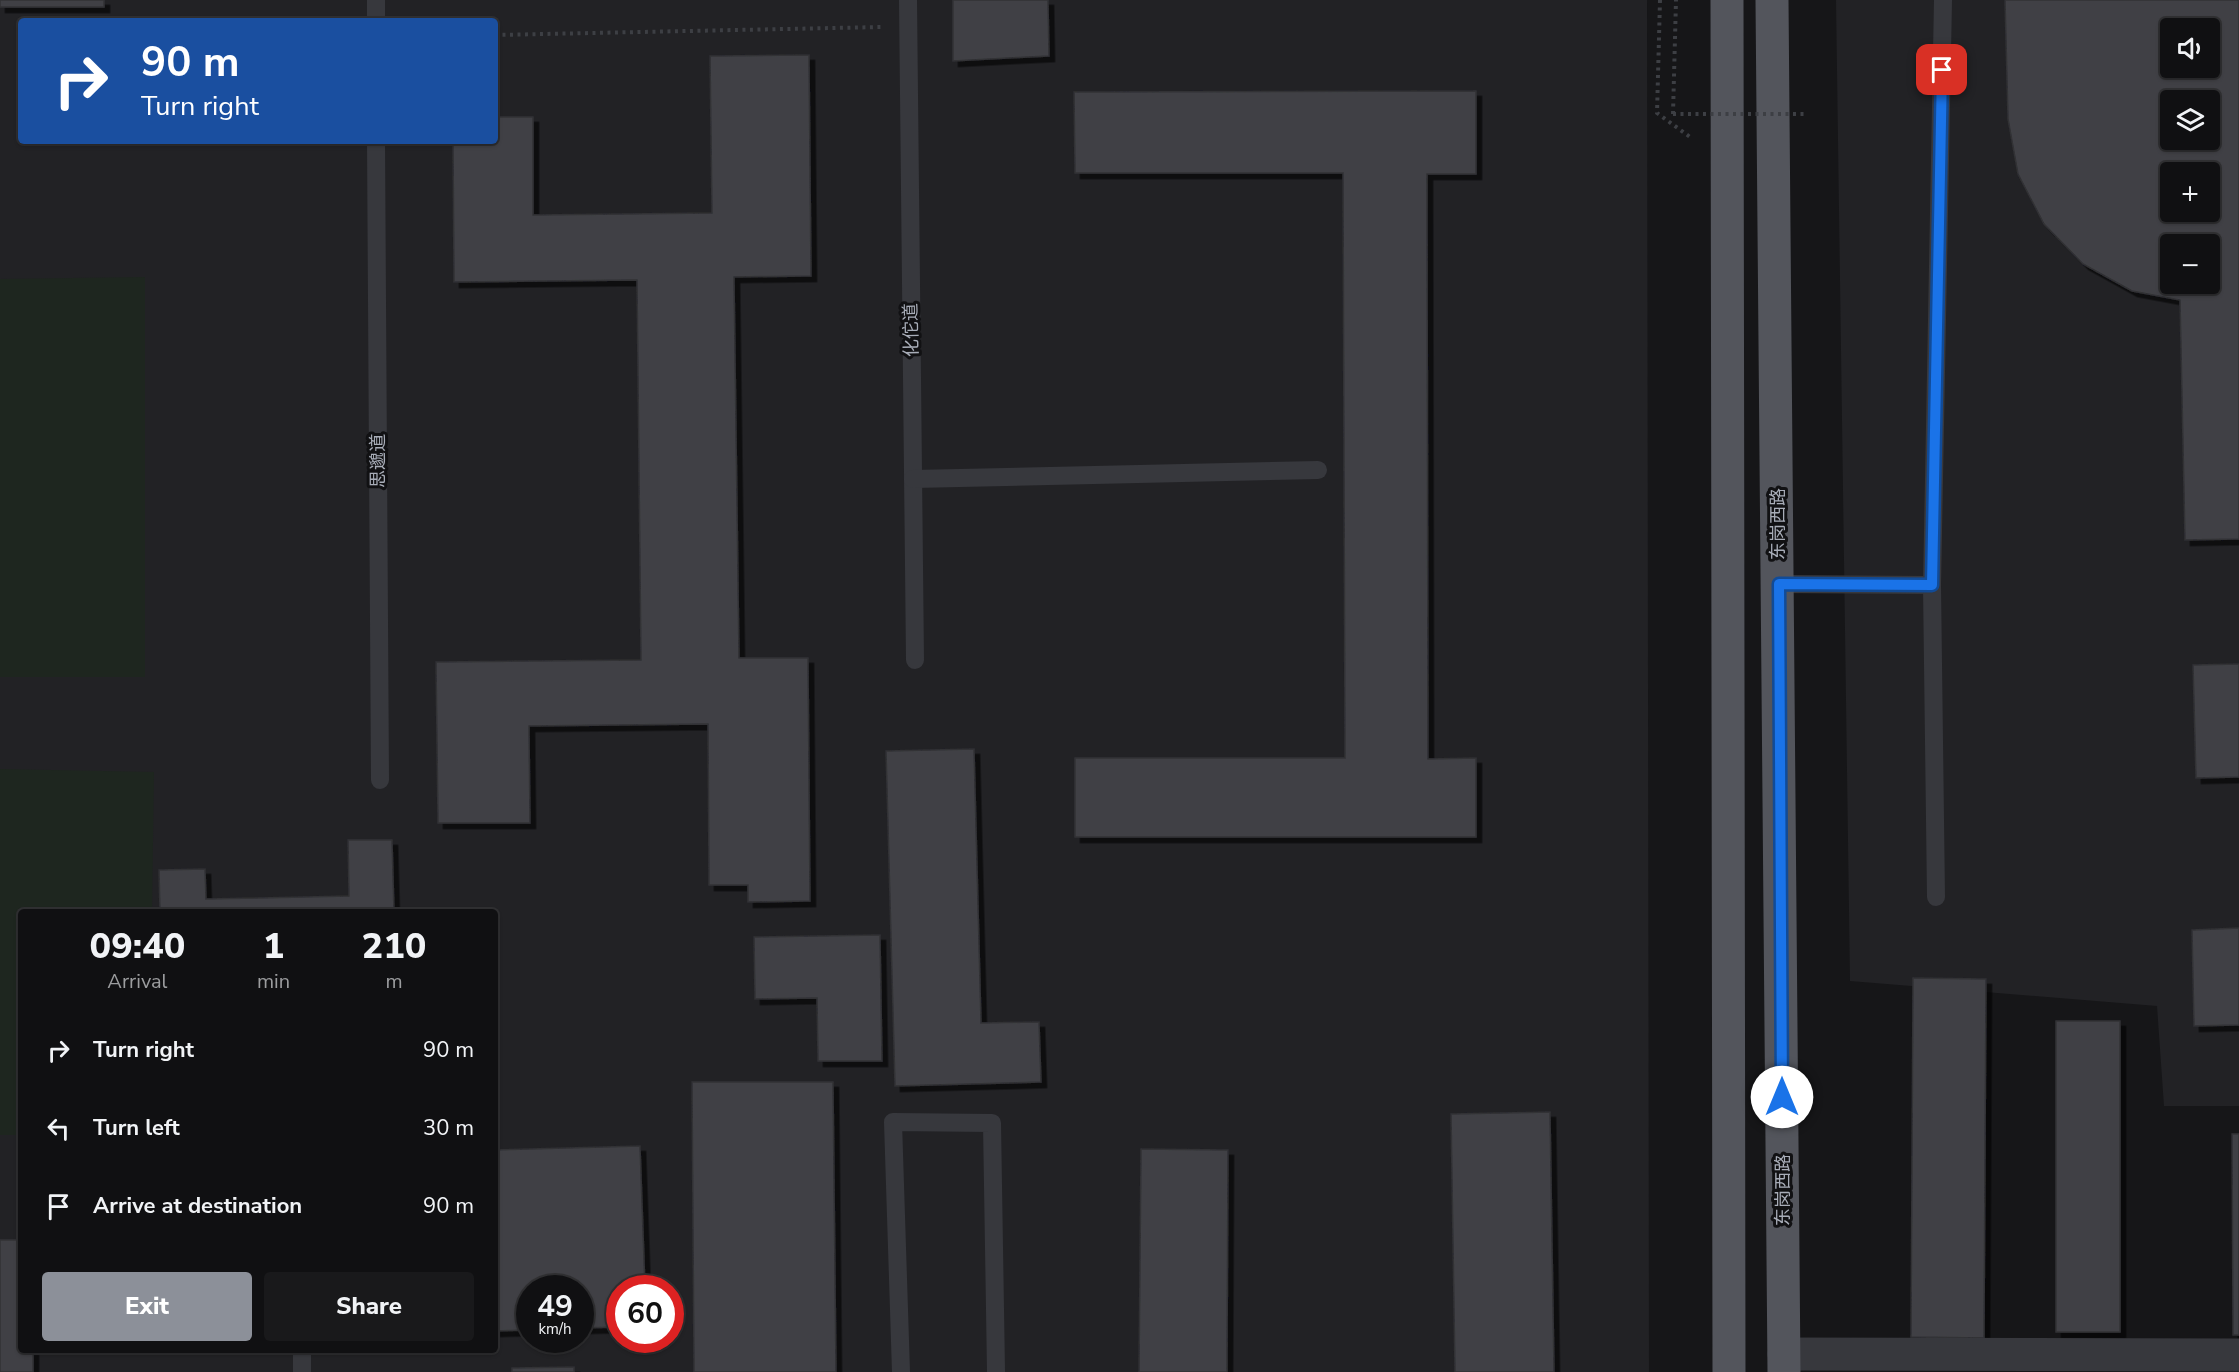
<!DOCTYPE html>
<html lang="en">
<head>
<meta charset="utf-8">
<style>
  body { margin:0; font-family:"Nunito Sans","Noto Sans SC",sans-serif; background:#19191b; color:#f1f3f6; height:100vh; display:flex; flex-direction:column; font-size:22px; white-space:nowrap }
  * { box-sizing:border-box; margin:0 }
  p { font-size:20px; color:#9c9d9f }
  .icon { flex:none; width:33px; height:33px; fill:none; stroke:currentColor; stroke-width:2; stroke-linecap:round; stroke-linejoin:round }
  .map { position:relative; flex:1; overflow:hidden }
  .side { position:absolute; left:18px; top:909px; width:480px; height:444px; display:flex; flex-direction:column; background:#101012; border-radius:6px; box-shadow:0 2px 4px #0004,0 0 0 2px #303032 }
  .side>* { flex:none }
  .guide { position:absolute; left:18px; top:18px; width:480px; height:126px; border-radius:6px; box-shadow:0 2px 4px #0004,0 0 0 2px #303032; background:#1a4fa0; color:#fff; overflow:hidden }
  .controls { position:absolute; left:2160px; top:18px; display:grid; gap:12px }
  .controls a { display:grid; place-items:center; width:60px; height:60px; border-radius:6px; background:#101012; box-shadow:0 2px 4px #0004,0 0 0 2px #303032; font-size:30px }
  .speed { position:absolute; left:516px; top:1275px; display:flex; gap:12px; font-size:30px; font-weight:700; text-align:center }
  .speed>* { display:grid; place-content:center; width:78px; height:78px; border-radius:50%; background:#101012; box-shadow:0 2px 4px #0004,0 0 0 2px #303032; line-height:1 }
  .speed small { font-size:15px; font-weight:400 }
  .speed .limit { border:9px solid #d22; background:#fff; color:#111 }
  .pin { position:absolute; display:grid; place-items:center; width:51px; height:51px; color:#fff; margin:-26px; border-radius:12px; box-shadow:0 3px 9px #0006 }
  .me { position:absolute; width:66px; margin:-33px; rotate:0deg; stroke-linejoin:round; filter:drop-shadow(0 0 4px #0008) }
  .turn { display:flex; align-items:center; gap:21px; height:126px; padding:0 24px; font-size:27px }
  .turn .icon { width:78px; height:78px; stroke-width:2.5 }
  .turn b { display:block; font-size:42px; line-height:51px }
  .eta { display:flex; justify-content:space-evenly; align-items:center; height:102px; text-align:center }
  .eta b { font-size:36px; font-weight:800; line-height:42px }
  .primary-button { display:flex; gap:12px; margin-top:auto; padding:12px 24px }
  .primary-button a { flex:1; height:69px; border-radius:6px; background:#8c9099; color:#fff; font-size:24px; font-weight:800; line-height:69px; text-align:center }
  .primary-button a+a { background:#19191b; color:#f1f3f6 }
  ul { padding:0; list-style:none }
  li { display:flex; align-items:center; gap:18px; height:78px; padding:0 24px }
  li div { flex:1 }
  li b { display:block; font-size:22px }
  li em { font-style:normal }
  .map>svg:first-child { display:block }
</style>
</head>
<body>
<div class="map">
<svg width="2239" height="1372" viewBox="0 0 2239 1372">
  <defs>
    <filter id="shadow"><feDropShadow dx="5.5" dy="5.5" stdDeviation="0" flood-color="#0009"/></filter>
  </defs>
  <rect width="100%" height="100%" fill="#161618"/>
  <g fill="#222225" fill-rule="evenodd">
    <path d="M 0,0 L 1647,0 L 1649,1372 L 0,1372 ZM 21,21 L 495,21 L 495,141 L 21,141 ZM 21,912 L 495,912 L 495,1350 L 21,1350 ZM 530,1288 L 580,1288 L 580,1340 L 530,1340 ZM 620,1288 L 670,1288 L 670,1340 L 620,1340 Z"/>
    <path d="M 1836,0 L 2239,0 L 2239,1106 L 2164,1106 L 2157,1006 L 1850,981 ZM 2170,28 L 2210,28 L 2210,68 L 2170,68 ZM 2170,100 L 2210,100 L 2210,140 L 2170,140 ZM 2170,172 L 2210,172 L 2210,212 L 2170,212 ZM 2170,244 L 2210,244 L 2210,284 L 2170,284 Z"/>
  </g>
  <g fill="#1e261f">
    <polygon points="145,277 145,677 0,677 0,279"/>
    <polygon points="0,769 154,772 152,912 21,912 21,1135 0,1135"/>
  </g>
  <g fill="#404145" stroke="#303034" stroke-width="1.5" fill-rule="evenodd" filter="url(#shadow)">
    <rect x="0" y="0" width="104" height="7"/>
    <polygon points="953,0 1048,0 1049,56 953,61"/>
    <path d="M 2005,0 L 2239,0 L 2239,539 L 2185,540 L 2180,300 L 2132,291 L 2083,264 L 2044,224 L 2018,174 L 2008,119 ZM 2170,28 L 2210,28 L 2210,68 L 2170,68 ZM 2170,100 L 2210,100 L 2210,140 L 2170,140 ZM 2170,172 L 2210,172 L 2210,212 L 2170,212 ZM 2170,244 L 2210,244 L 2210,284 L 2170,284 Z"/>
    <polygon points="809,55 811,276 734,277 739,658 808,658 810,901 748,902 748,885 709,885 708,724 529,726 530,823 438,823 436,662 641,660 637,280 454,282 453,141 495,141 495,117 533,117 533,215 712,213 710,56"/>
    <polygon points="1476,91 1476,174 1427,174 1428,759 1476,758 1476,837 1075,837 1075,758 1345,758 1343,173 1075,173 1074,92"/>
    <polygon points="2239,664 2239,777 2196,778 2193,665"/>
    <polygon points="974,749 981,1023 1039,1022 1041,1082 895,1086 886,751"/>
    <polygon points="348,840 392,840 394,912 160,912 159,870 205,869 206,899 349,896"/>
    <polygon points="2239,928 2239,1025 2194,1026 2192,930"/>
    <polygon points="880,935 882,1061 818,1061 817,998 755,999 754,937"/>
    <polygon points="1913,978 1986,979 1984,1338 1911,1337"/>
    <rect x="2056" y="1021" width="64" height="311"/>
    <polygon points="692,1082 833,1082 836,1372 694,1372"/>
    <polygon points="1550,1112 1554,1372 1455,1372 1451,1114"/>
    <polygon points="2232,1134 2239,1134 2239,1335 2233,1335"/>
    <polygon points="640,1146 645,1288 620,1288 620,1327 580,1328 580,1288 530,1288 530,1330 495,1331 495,1150"/>
    <polygon points="1141,1149 1228,1150 1227,1372 1139,1372"/>
    <polygon points="0,1240 21,1240 21,1350 33,1350 33,1372 0,1372"/>
    <polygon points="574,1367 574,1372 512,1372 512,1368"/>
  </g>
  <g fill="none" stroke-linecap="round" stroke-linejoin="round">
    <g stroke="#3d3f44" stroke-width="4" stroke-dasharray="3 4.5" stroke-linecap="butt">
      <polyline points="1660,0 1657,113 1690,137"/>
      <polyline points="495,35 881,27"/>
      <polyline points="1673,114 1676,0"/>
    </g>
    <g stroke="#37383d" stroke-width="18">
      <polyline points="376,0 376,21"/>
      <polyline points="908,0 915,660"/>
      <polyline points="376,141 380,780"/>
      <polyline points="913,479 1318,470"/>
      <polyline points="1779,584 1932,585"/>
      <polyline points="1936,897 1932,585 1943,0"/>
      <polyline points="302,1350 302,1372"/>
      <polyline points="901,1372 893,1122 992,1123 996,1371"/>
    </g>
    <polyline stroke="#37383d" stroke-width="33" points="1784,1354 2239,1355"/>
    <g stroke="#53555c" stroke-width="33">
      <polyline points="1727,0 1729,1372"/>
      <polyline points="1772,0 1784,1372"/>
    </g>
    <polyline stroke="#3d3f44" stroke-width="4" stroke-dasharray="3 4.5" stroke-linecap="butt" points="1673,114 1807,114"/>
  </g>
  <g fill="none" stroke-linecap="round" stroke-linejoin="round">
    <g stroke="#114b97" stroke-width="15">
      <polyline id="route" points="1782,1097 1779,584 1932,585 1942,70"/>
    </g>
    <use href="#route" stroke="#1a73e8" stroke-width="10"/>
  </g>
  <g text-anchor="middle" stroke-width="6" stroke-linejoin="round" paint-order="stroke">
    <g font-size="18" fill="#a8adb8" stroke="#111113">
      <text transform="translate(911 330) rotate(-91)" y="6">化佗道</text>
      <text transform="translate(378 461) rotate(-90)" y="6">思邈道</text>
      <text transform="translate(1778 524) rotate(-90)" y="6">东岗西路</text>
      <text transform="translate(1783 1190) rotate(-90)" y="6">东岗西路</text>
    </g>
  </g>
</svg>
<div class="controls">
<a><svg class="icon" aria-label="sound" viewBox="0 0 24 24"><path d="M4 9h4l5-4v14l-5-4H4zM17 9q2 3 0 6"/></svg></a>
<a><svg class="icon" aria-label="layers" viewBox="0 0 24 24"><path d="M12 4l9 5-9 5-9-5zM3 14l9 5 9-5"/></svg></a>
<a>+</a>
<a>−</a>
</div>
<div class="speed"><div>49<small>km/h</small></div><div class="limit">60</div></div>
<div class="pin" style="left:1942px;top:70px;background:#d93025"><svg class="icon" aria-label="arrive" viewBox="0 0 24 24"><path d="M6 21V4h12l-3 4 3 4H6"/></svg></div>
<svg class="me" style="left:1782px;top:1097px" viewBox="-20 -20 40 40"><circle r="19" fill="#fff"/><path d="M0-13L10 11 0 6-10 11z" fill="#1a73e8"/></svg>
<div class="guide">
<div class="turn"><svg class="icon" aria-label="right" viewBox="0 0 24 24"><path d="M7 20v-9h11M14 6l5 5-5 5"/></svg><div><b>90 m</b>Turn right</div></div>
</div>
<section class="side">
<div class="eta">
<div><b>09:40</b><p>Arrival</p></div>
<div><b>1</b><p>min</p></div>
<div><b>210</b><p>m</p></div>
</div>
<ul>
<li><svg class="icon" aria-label="right" viewBox="0 0 24 24"><path d="M7 20v-9h11M14 6l5 5-5 5"/></svg><div><b>Turn right</b></div><em>90 m</em></li>
<li><svg class="icon" aria-label="left" viewBox="0 0 24 24"><path d="M17 20v-9H6M10 6l-5 5 5 5"/></svg><div><b>Turn left</b></div><em>30 m</em></li>
<li><svg class="icon" aria-label="arrive" viewBox="0 0 24 24"><path d="M6 21V4h12l-3 4 3 4H6"/></svg><div><b>Arrive at destination</b></div><em>90 m</em></li>
</ul>
<div class="primary-button"><a>Exit</a><a>Share</a></div>
</section>
</div>
</body>
</html>
